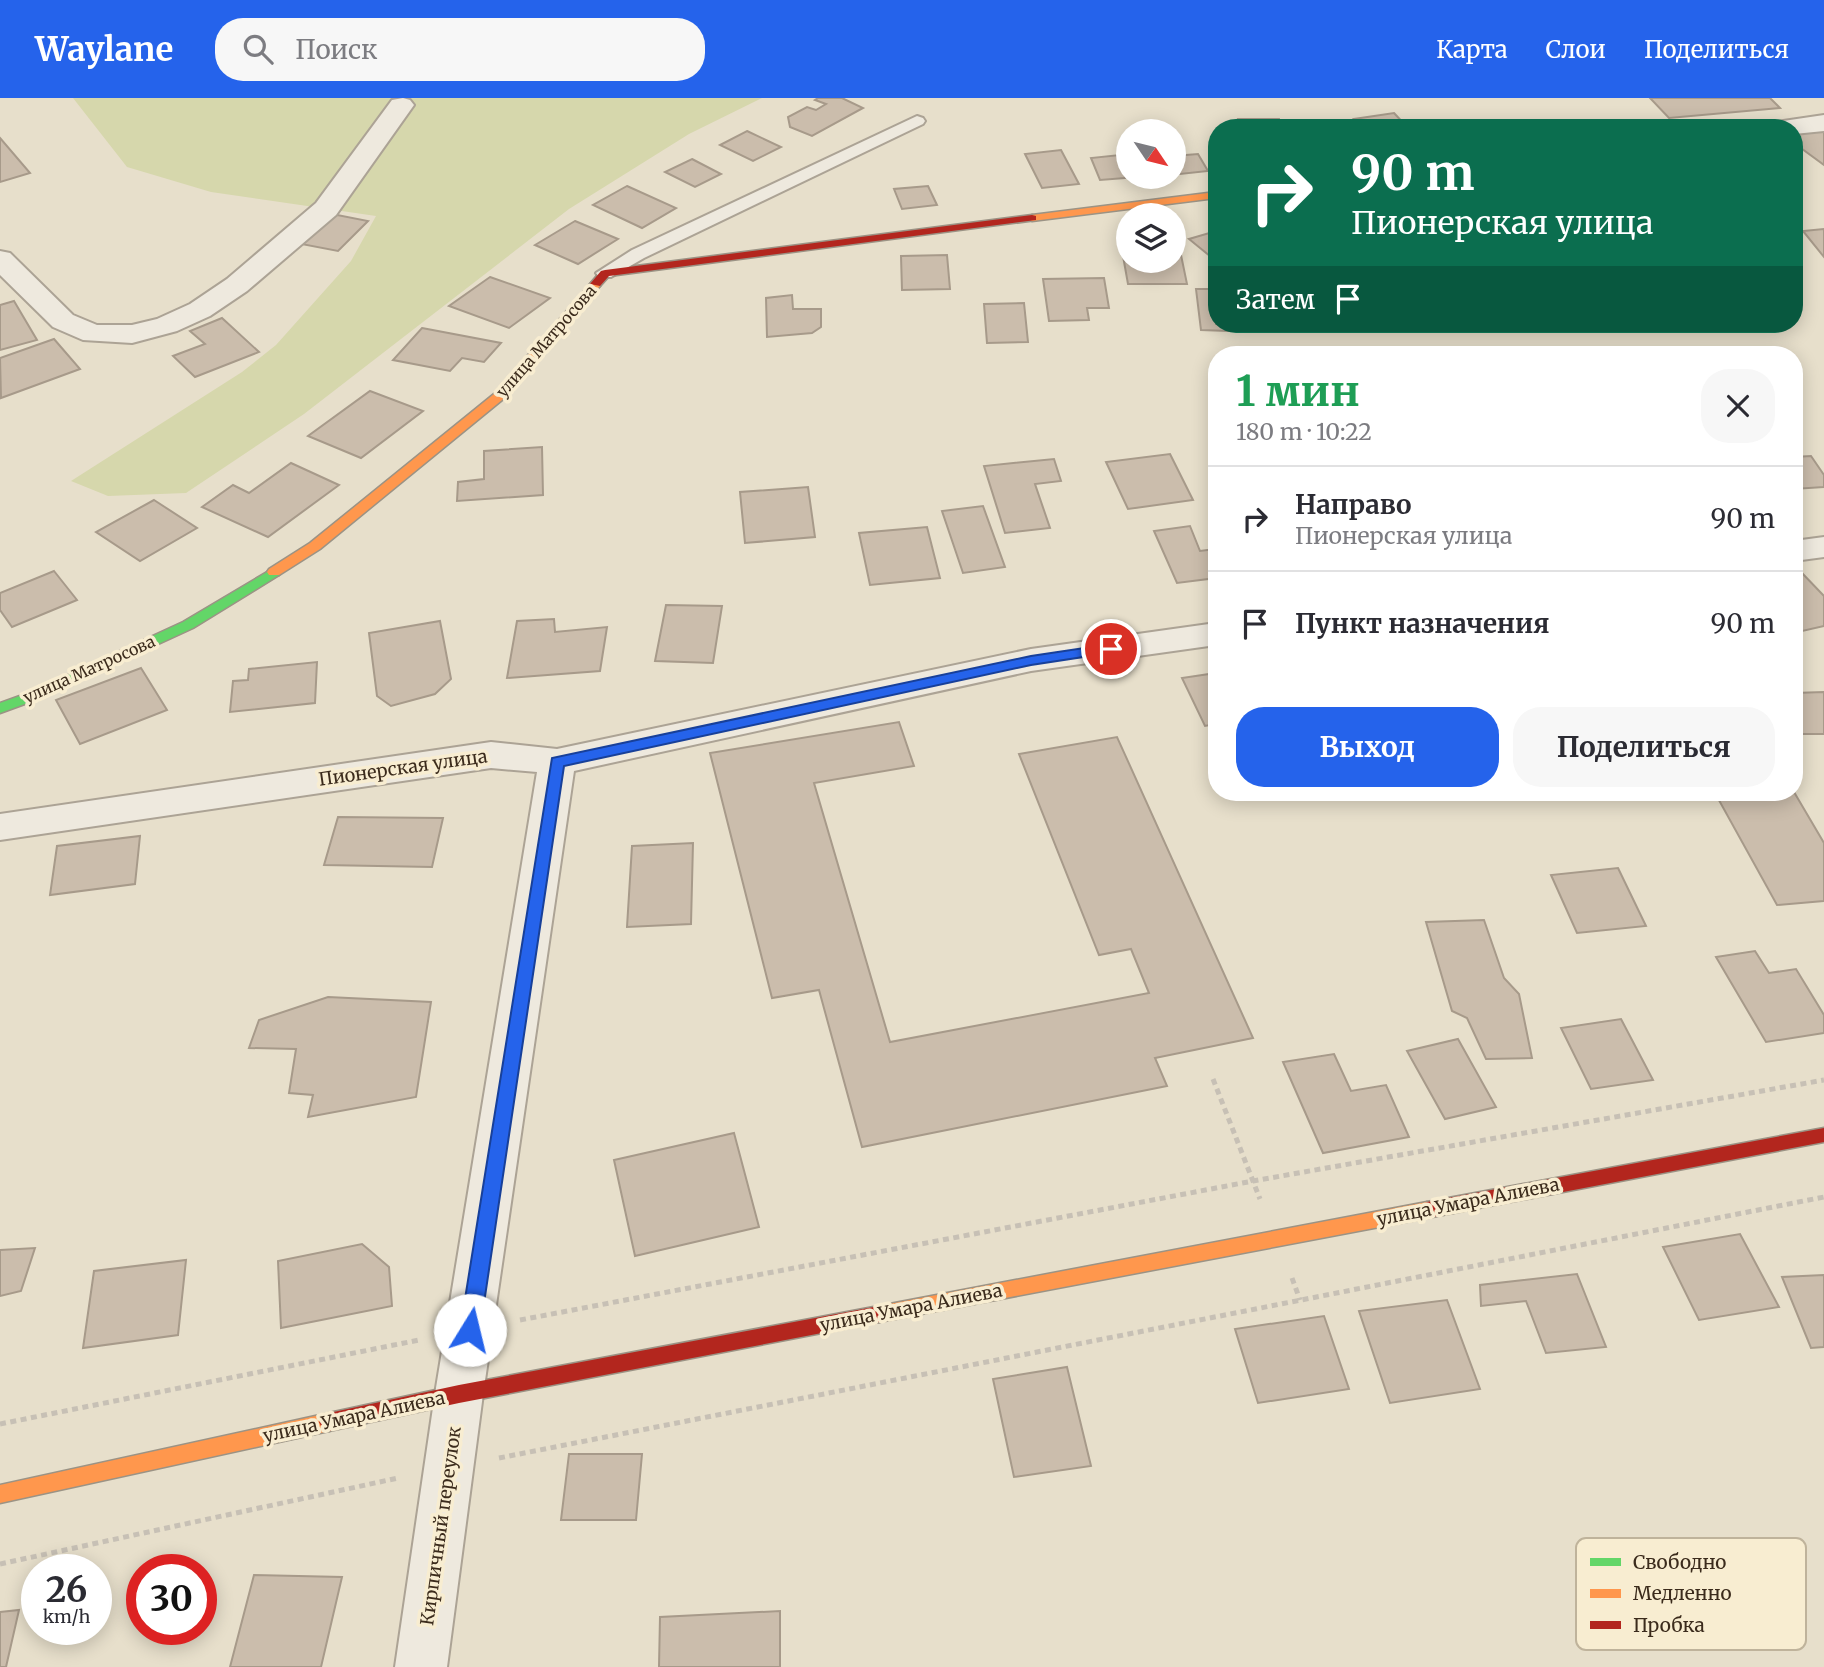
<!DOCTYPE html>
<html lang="ru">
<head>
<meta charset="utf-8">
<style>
  body { margin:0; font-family:Merriweather,serif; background:#f7f7f7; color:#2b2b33; height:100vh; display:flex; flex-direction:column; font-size:26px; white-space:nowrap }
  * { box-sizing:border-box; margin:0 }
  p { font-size:23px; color:#7c7c81 }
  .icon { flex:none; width:38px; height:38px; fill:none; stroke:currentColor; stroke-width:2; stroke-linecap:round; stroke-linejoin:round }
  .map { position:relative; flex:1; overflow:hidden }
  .panel { position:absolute; left:1208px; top:248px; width:595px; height:455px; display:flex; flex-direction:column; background:#fff; border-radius:28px; box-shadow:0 4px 18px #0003 }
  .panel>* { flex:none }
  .banner { position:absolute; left:1208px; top:21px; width:595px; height:214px; border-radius:28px; box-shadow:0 4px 18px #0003; background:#0b6e4f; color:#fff; overflow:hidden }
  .needle { width:46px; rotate:125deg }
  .tools { position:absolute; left:1116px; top:21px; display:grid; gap:14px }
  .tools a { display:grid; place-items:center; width:70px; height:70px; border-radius:50%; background:#fff; box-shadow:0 4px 18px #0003; font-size:35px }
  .speed { position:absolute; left:21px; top:1456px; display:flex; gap:14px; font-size:35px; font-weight:700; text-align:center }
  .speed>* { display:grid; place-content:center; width:91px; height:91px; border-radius:50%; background:#fff; box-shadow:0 4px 18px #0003; line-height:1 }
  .speed small { font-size:18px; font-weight:400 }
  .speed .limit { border:10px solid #d22; background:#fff; color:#111 }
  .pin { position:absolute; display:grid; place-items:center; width:60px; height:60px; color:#fff; margin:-30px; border:4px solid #fff; border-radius:50%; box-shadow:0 2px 7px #0007 }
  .me { position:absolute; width:77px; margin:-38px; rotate:9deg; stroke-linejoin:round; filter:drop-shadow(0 0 5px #0008) }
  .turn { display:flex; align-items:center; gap:24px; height:147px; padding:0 28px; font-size:32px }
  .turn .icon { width:91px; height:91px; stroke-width:2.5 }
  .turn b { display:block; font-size:49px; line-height:60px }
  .then { display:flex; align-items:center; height:66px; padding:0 28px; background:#0003; gap:14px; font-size:26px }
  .round { display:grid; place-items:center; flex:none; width:74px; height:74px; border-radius:28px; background:#f7f7f7 }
  .overview { display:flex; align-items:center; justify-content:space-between; height:119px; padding:0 28px }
  h1 { font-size:42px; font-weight:700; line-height:52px; color:#1e9e55 }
  .primary-button { display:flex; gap:14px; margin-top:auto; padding:14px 28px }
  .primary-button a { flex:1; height:80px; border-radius:28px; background:#2563eb; color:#fff; font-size:28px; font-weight:700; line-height:80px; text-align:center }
  .primary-button a+a { background:#f7f7f7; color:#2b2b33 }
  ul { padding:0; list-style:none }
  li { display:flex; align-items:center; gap:21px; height:105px; padding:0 28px; border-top:2px solid #e1e1e2 }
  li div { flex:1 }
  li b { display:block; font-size:26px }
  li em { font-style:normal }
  header { display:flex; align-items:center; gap:42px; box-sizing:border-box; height:98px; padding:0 35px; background:#2563eb; color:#fff }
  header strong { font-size:33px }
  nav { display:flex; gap:38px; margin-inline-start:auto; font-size:24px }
  .search { width:490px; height:63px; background:#f7f7f7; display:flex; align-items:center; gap:18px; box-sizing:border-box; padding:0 24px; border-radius:28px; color:#7c7c81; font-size:26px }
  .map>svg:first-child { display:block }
</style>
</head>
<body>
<header>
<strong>Waylane</strong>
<div class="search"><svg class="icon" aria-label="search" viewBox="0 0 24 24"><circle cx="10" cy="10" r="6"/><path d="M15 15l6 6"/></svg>Поиск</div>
<nav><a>Карта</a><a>Слои</a><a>Поделиться</a></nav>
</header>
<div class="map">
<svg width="1824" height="1569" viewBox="0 0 1824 1569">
  <rect width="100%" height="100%" fill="#e7dfcb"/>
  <polygon fill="#d6d7ac" points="73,0 762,0 689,36 569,111 304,316 186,395 108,398 71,383 242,274 276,247 351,163 376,118 211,94 127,69"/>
  <g fill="#cbbdac" stroke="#a79a8a" stroke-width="2">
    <polygon points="818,0 842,0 863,10 812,38 790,29 788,19 807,9 816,12 826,6 815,2"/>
    <polygon points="1650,0 1770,0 1780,10 1669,20"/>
    <polygon points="1394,15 1408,30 1363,30 1354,21"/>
    <polygon points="1238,21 1279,21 1281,30 1240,30"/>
    <polygon points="1824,31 1824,67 1794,45 1798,38 1795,35"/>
    <polygon points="747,33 781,49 753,63 720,47"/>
    <polygon points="0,40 30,75 0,84"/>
    <polygon points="1061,52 1079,86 1042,90 1025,56"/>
    <polygon points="1129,56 1129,79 1138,79 1100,82 1091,60"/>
    <polygon points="1198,56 1208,73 1180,76 1174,66 1174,58"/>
    <polygon points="692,61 721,76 695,89 665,74"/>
    <polygon points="627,88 676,110 642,130 593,107"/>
    <polygon points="928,88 937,107 902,111 894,91"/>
    <polygon points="327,115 368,123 338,153 296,145"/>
    <polygon points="575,123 618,141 578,166 535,147"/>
    <polygon points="1824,131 1824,159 1803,133"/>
    <polygon points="1216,133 1216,163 1189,141"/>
    <polygon points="947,157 950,191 902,192 901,158"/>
    <polygon points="1174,157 1181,157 1187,186 1128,186 1123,158 1129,158 1129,163 1174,163"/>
    <polygon points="490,179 550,200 509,230 449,208"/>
    <polygon points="1104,180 1109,210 1087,210 1089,222 1049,223 1043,181"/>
    <polygon points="1196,191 1216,191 1216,226 1254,226 1256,234 1201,232"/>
    <polygon points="792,197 793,211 821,211 821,229 812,235 767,239 766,200"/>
    <polygon points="14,203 37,242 0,252 0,207"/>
    <polygon points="1024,205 1028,244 987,245 984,206"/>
    <polygon points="222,220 259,254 195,279 173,258 205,246 190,233"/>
    <polygon points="1598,226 1684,226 1604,234"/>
    <polygon points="422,230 501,245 484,264 462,260 450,273 393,262"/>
    <polygon points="54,241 80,271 1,300 0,260"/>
    <polygon points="370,293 423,313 361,360 308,338"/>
    <polygon points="542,349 543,397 457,403 458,384 484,381 484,353"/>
    <polygon points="1170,356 1193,402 1128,411 1106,364"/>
    <polygon points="1811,358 1824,377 1824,389 1794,391 1794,359"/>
    <polygon points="1054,361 1061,383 1035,386 1050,430 1005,435 984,368"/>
    <polygon points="291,365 339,387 268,439 202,409 233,387 249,395"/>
    <polygon points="808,389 815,439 745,445 740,394"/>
    <polygon points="154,402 197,430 140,463 96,434"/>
    <polygon points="983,408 1005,469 963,475 942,413"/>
    <polygon points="1190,428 1200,453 1216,451 1216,480 1177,485 1154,433"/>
    <polygon points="927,429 940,480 870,487 859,435"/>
    <polygon points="54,473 77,502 12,529 0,512 0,495"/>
    <polygon points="1801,474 1824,498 1824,528 1798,534 1794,529 1794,476"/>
    <polygon points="666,507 722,508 713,565 655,563"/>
    <polygon points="554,521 555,534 607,529 600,573 507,580 517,523"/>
    <polygon points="440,523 451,581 435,596 391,608 377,598 369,535"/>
    <polygon points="317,564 315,605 230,614 233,583 248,582 249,571"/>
    <polygon points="141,570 167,612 80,646 56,602"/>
    <polygon points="1216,575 1216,626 1205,628 1182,580"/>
    <polygon points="1824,594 1824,636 1794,636 1794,595"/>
    <polygon points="899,624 914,668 814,685 890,944 1149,895 1131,851 1099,857 1019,656 1117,639 1253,940 1155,960 1167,988 862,1049 819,892 772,900 710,655"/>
    <polygon points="1794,694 1824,745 1824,803 1777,807 1715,695"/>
    <polygon points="338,719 443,720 432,769 324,767"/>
    <polygon points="140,738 135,786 50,797 57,748"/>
    <polygon points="693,745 691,826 627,829 632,748"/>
    <polygon points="1618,770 1646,828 1577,835 1551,777"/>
    <polygon points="1484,822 1504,880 1519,896 1532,960 1486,961 1467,920 1452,913 1426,824"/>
    <polygon points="1755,853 1769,875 1796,871 1824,917 1824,935 1766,944 1716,859"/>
    <polygon points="328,899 431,904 416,999 308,1019 313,997 289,995 296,951 249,950 259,922"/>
    <polygon points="1621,921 1653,982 1591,991 1561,930"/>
    <polygon points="1458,941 1496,1009 1445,1021 1407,953"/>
    <polygon points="1334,956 1351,993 1386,987 1409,1039 1323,1055 1283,964"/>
    <polygon points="734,1035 759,1129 635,1158 614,1062"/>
    <polygon points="1740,1136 1779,1209 1699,1222 1663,1149"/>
    <polygon points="362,1146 389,1169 392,1208 281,1230 278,1163"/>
    <polygon points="35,1150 21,1193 0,1198 0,1152"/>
    <polygon points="186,1162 178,1237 83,1250 94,1173"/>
    <polygon points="1577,1176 1606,1249 1546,1255 1526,1203 1481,1208 1480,1187"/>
    <polygon points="1824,1177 1824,1249 1811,1250 1782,1179"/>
    <polygon points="1447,1202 1480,1291 1390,1305 1359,1213"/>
    <polygon points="1324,1218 1349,1291 1258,1305 1235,1231"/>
    <polygon points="1067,1269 1091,1368 1014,1379 993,1281"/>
    <polygon points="569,1356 642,1356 636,1422 561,1422"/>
    <polygon points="254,1477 342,1479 321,1569 230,1569"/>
    <polygon points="19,1512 6,1569 0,1569 0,1514"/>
    <polygon points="780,1513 780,1569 659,1569 660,1519"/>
  </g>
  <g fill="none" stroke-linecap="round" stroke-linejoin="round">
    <g stroke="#aca395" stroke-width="4">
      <polygon id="lane" points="917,18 923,20 925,23 923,26 644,160 611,179 599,179 596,175 632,152"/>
    </g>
    <g stroke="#aca395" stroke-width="4">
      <g id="street">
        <polygon points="403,0 410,2 414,7 336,117 247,193 210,218 177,233 132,245 83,242 53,229 0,177 0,153 10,155 73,217 97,227 132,227 157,221 190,206 227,181 316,105 392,2"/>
        <polygon points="1824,17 1824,33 1794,36 1794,30 1765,30 1769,25"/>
        <polygon points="1824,439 1824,459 1794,463 1794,443"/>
        <polygon points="1216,525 1216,547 1031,573 574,673 483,1296 447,1569 395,1569 435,1296 537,674 491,670 0,742 0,716 491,644 557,651 1031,551"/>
      </g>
    </g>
    <g stroke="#9b9385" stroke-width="3">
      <polygon id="fast" points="274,470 281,474 279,477 193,530 41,600 0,615 0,605 31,594 183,524"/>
    </g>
    <g stroke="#9b9385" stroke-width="3">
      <g id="slow">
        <polygon points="1216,94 1216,100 1032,123 1026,120 1032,117"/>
        <polygon points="596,183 600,184 600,188 502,302 320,451 279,477 269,477 267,474 269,471 310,445 494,296 592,184"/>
        <polygon points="1427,1104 1433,1107 1436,1112 1433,1117 1427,1120 879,1224 872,1222 870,1216 872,1210 879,1208"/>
        <polygon points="329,1315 336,1318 339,1324 336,1330 329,1333 0,1405 0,1387"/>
      </g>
    </g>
    <g stroke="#9b9385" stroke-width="3">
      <g id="jam">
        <polygon points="1032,117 1036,118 1036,122 609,178 600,188 590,186 601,173 605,172"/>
        <polygon points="1824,1030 1824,1044 1427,1120 1421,1117 1418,1112 1421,1107 1427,1104"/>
        <polygon points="879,1208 886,1210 888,1216 886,1222 879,1224 459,1305 329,1333 322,1330 319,1324 322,1318 329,1315 459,1287"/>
      </g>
    </g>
    <g stroke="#c7c0b5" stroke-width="5" stroke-dasharray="6 4.5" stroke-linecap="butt">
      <polyline points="1213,981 1260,1101"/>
      <polyline points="1292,1180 1300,1202"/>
      <polyline points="520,1222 1253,1083 1824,982"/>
      <polyline points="0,1326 419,1242"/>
      <polyline points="499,1360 1824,1099"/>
      <polyline points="0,1466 398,1380"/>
    </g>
    <use href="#lane" fill="#eee9de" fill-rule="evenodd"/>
    <use href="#street" fill="#eee9de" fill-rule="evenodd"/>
    <use href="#fast" fill="#63d668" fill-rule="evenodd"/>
    <use href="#slow" fill="#ff974d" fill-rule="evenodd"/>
    <use href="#jam" fill="#b3261e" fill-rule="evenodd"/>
  </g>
  <polygon fill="#2563eb" stroke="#184099" stroke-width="2" points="1111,546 1118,551 1116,554 1031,567 564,668 480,1232 477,1238 470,1240 463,1238 460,1232 552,660 1031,558"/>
  <g text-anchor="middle" stroke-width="7" stroke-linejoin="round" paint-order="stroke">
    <g font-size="16" fill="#3b2b1c" stroke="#f8edd1">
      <text transform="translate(546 243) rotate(-49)" y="6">улица Матросова</text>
      <text transform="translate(89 571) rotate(-24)" y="6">улица Матросова</text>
    </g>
    <g font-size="18" fill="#3b2b1c" stroke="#f8edd1">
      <text transform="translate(403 670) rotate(-8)" y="6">Пионерская улица</text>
      <text transform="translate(1468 1104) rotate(-11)" y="6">улица Умара Алиева</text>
      <text transform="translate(911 1210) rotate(-11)" y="6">улица Умара Алиева</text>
      <text transform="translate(354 1319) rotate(-12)" y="6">улица Умара Алиева</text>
      <text transform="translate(441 1428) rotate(-82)" y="6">Кирпичный переулок</text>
    </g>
  </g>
  <rect x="1576" y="1440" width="230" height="112" rx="10" fill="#f8edd1" stroke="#bfb39b" stroke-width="2"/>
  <rect x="1590" y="1460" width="31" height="8" fill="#63d668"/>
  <rect x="1590" y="1491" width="31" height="9" fill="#ff974d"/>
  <rect x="1590" y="1523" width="31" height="8" fill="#b3261e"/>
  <g font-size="19" fill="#3b2b1c">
    <text x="1633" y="1471">Свободно</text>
    <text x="1633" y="1502">Медленно</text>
    <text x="1633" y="1534">Пробка</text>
  </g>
</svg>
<div class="tools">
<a><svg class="needle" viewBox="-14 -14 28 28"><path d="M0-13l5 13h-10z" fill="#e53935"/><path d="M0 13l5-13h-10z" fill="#7c7c81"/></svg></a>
<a><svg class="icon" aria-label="layers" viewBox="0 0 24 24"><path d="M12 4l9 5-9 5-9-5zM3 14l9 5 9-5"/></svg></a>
</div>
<div class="speed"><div>26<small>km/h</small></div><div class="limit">30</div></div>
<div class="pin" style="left:1111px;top:551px;background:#d93025"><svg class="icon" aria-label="arrive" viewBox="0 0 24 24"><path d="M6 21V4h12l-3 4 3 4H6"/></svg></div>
<svg class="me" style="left:470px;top:1232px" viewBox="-20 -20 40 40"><circle r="19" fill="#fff"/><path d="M0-13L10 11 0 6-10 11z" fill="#2563eb"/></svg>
<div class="banner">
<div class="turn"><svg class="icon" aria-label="right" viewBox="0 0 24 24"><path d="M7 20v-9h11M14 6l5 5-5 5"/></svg><div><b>90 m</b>Пионерская улица</div></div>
<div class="then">Затем<svg class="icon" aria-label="arrive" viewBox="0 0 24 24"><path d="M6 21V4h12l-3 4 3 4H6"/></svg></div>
</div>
<section class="panel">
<div class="overview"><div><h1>1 мин</h1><p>180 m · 10:22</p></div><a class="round"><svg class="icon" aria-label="close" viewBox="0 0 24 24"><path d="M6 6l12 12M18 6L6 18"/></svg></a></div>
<ul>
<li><svg class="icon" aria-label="right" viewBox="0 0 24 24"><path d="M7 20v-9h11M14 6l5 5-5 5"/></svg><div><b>Направо</b><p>Пионерская улица</p></div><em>90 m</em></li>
<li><svg class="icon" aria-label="arrive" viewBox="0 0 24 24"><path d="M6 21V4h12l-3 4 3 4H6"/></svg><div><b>Пункт назначения</b></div><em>90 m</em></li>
</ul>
<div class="primary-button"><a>Выход</a><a>Поделиться</a></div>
</section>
</div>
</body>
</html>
